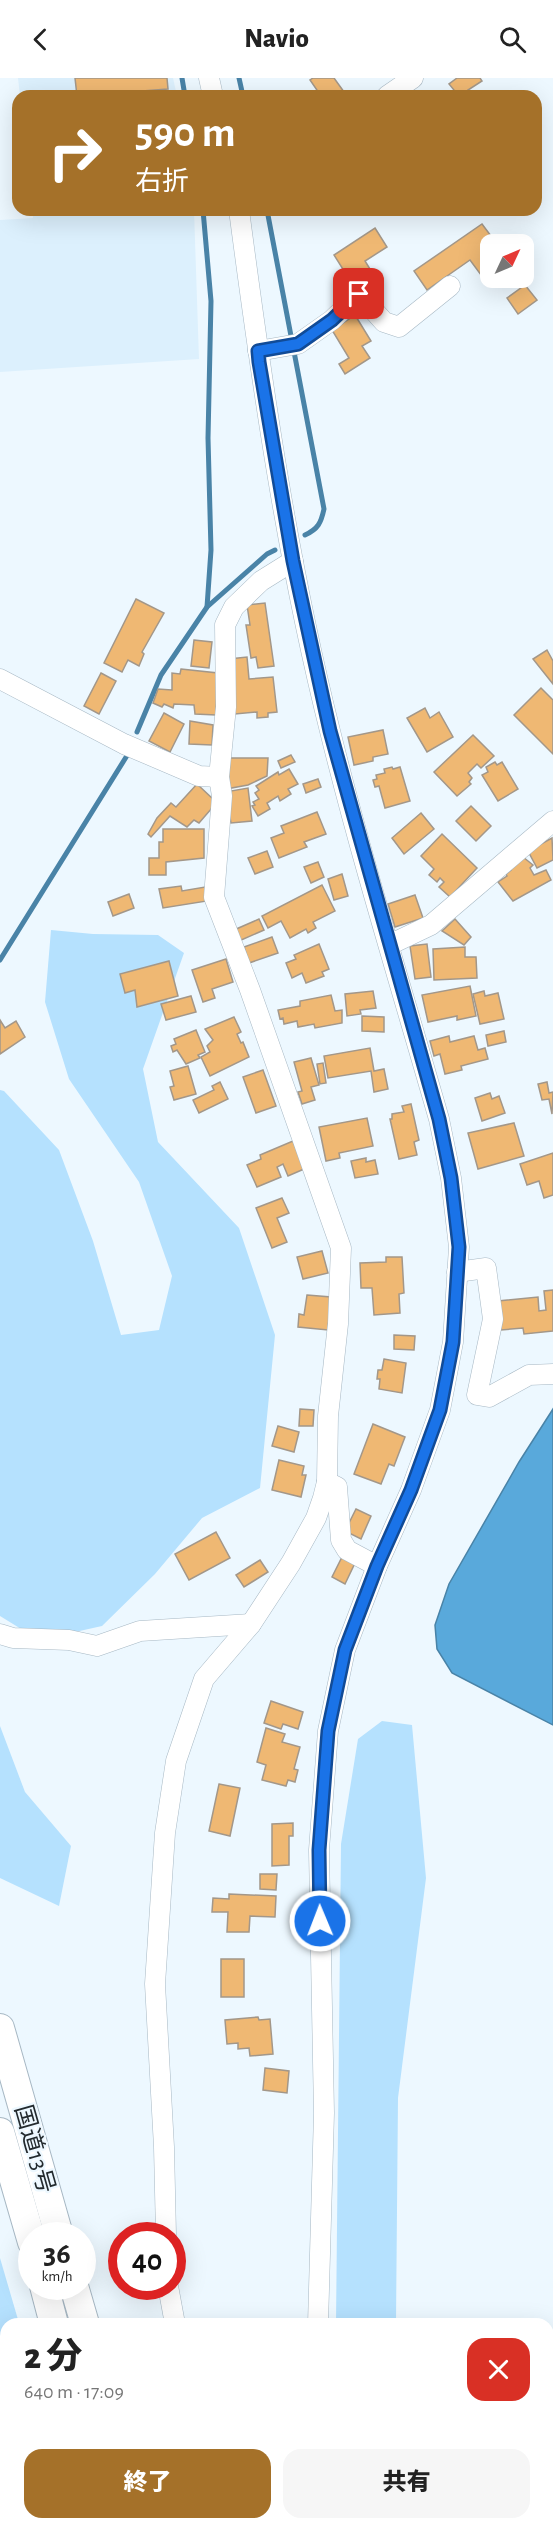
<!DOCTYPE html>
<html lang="ja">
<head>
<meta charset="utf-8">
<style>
  body { margin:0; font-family:"Alegreya Sans","Noto Sans JP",sans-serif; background:#f6f6f6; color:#222; height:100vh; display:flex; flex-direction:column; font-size:22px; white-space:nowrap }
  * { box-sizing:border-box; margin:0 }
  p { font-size:20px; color:#767676 }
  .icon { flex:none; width:33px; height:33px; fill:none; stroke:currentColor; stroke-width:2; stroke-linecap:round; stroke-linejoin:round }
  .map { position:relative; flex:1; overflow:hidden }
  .side { position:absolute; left:0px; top:2240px; width:554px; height:212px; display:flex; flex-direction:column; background:#fff; border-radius:18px 18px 0 0; box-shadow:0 6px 24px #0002 }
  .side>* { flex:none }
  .top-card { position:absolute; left:12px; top:12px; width:530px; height:126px; border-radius:18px; box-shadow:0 6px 24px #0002; background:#a57129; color:#fff; overflow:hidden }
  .needle { width:39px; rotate:46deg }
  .controls { position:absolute; left:480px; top:156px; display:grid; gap:12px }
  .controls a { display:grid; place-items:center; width:54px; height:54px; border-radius:12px; background:#fff; box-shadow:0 6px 24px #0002; font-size:30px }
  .speed { position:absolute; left:18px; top:2144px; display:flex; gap:12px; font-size:30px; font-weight:700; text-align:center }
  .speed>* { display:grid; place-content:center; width:78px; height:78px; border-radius:50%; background:#fff; box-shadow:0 6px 24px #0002; line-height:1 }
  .speed small { font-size:15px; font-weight:400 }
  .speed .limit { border:9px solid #d22; background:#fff; color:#111 }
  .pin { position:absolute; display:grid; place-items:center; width:51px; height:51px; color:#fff; margin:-26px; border-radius:12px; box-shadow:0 3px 9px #0006 }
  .me { position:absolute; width:66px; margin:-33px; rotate:359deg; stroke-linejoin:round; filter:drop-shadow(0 0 4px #0008) }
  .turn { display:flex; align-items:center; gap:21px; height:126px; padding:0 24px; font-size:27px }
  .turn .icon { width:78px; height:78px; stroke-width:2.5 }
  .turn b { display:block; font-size:42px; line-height:51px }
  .round { display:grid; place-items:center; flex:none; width:63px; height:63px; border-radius:18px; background:#f6f6f6 }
  .overview { display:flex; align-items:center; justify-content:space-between; height:102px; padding:0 24px }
  h1 { font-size:36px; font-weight:800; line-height:45px }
  .primary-button { display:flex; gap:12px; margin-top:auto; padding:12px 24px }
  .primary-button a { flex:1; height:69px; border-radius:18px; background:#a57129; color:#fff; font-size:24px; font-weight:800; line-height:69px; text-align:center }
  .primary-button a+a { background:#f6f6f6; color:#222 }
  header { display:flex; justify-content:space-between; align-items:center; height:78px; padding:0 24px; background:#fff; font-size:27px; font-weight:800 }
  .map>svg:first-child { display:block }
</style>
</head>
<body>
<header><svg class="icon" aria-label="back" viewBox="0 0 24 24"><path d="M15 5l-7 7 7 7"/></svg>Navio<svg class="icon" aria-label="search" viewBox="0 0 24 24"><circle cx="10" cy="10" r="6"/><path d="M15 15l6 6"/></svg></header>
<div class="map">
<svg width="553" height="2450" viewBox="0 0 553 2450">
  <rect width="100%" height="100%" fill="#edf8ff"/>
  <g fill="#dcf0fd">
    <polygon points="18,0 173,0 177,18 20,18"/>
    <polygon points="33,132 194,132 199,281 0,294 0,142 33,140"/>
  </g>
  <g fill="#b5e1fe">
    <polygon points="51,852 93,856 158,857 184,875 143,991 158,1064 239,1150 275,1257 260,1410 202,1440 155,1496 102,1548 39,1562 0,1538 0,1012 4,1013 59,1072 93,1163 121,1257 159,1252 172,1198 139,1104 69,1001 45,924"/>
    <polygon points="382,1643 412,1647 426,1800 398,2020 396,2245 336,2245 341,1766 358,1661"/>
    <polygon points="0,1648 25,1714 71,1768 59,1828 0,1800"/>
    <polygon points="0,2180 19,2245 6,2246 6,2445 76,2445 78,2450 0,2450"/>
  </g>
  <polygon fill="#59a9db" stroke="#4983a7" stroke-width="1.5" points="553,1331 553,1647 452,1595 437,1571 435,1547 449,1506 519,1384"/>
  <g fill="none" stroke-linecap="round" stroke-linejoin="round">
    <g stroke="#4983a7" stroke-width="5">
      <polyline points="182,0 185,18"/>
      <polyline points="239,0 243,18"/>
      <polyline points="203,132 211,223 208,360 211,472 207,529"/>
      <path d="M 267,132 L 324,431 C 321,445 318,451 305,457"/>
      <polyline points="137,654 161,597 207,529 267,476 275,472"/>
      <polyline points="0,882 128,676"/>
    </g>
  </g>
  <g fill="#efb873" stroke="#a39789" stroke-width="1.5">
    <polygon points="75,0 167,0 168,11 77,18"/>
    <polygon points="313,0 334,0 347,18 321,18 310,2"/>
    <polygon points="457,0 480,0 482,3 468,12 472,18 446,18 454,12 449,6"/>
    <polygon points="482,146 497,166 490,166 490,196 484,201 470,182 427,212 414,193"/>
    <polygon points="375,150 387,169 365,183 370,191 351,204 334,177"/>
    <polygon points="525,207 537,222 518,236 507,220"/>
    <polygon points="355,237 371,263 362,268 370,280 345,296 339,286 349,280 332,252"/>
    <polygon points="136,521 164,535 142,574 144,576 139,588 128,582 122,594 104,585"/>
    <polygon points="265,525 274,588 258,590 256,579 251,580 246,547 250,547 247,527"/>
    <polygon points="194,562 212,564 209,590 191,588"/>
    <polygon points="547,572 553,583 553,606 533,581"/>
    <polygon points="247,579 249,601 273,599 277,634 268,635 268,639 257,640 257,634 235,636 229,581"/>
    <polygon points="181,591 218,595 216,637 195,636 194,627 174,626 173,630 164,626 162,629 153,625 158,611 172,612 172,595 180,596"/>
    <polygon points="101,595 116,603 99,636 84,628"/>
    <polygon points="541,610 553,622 553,676 514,637"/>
    <polygon points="425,630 430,640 439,634 453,659 427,674 407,640"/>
    <polygon points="164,635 184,646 170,674 149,663"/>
    <polygon points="190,643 213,647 212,667 189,666"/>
    <polygon points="383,652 388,676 373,679 373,683 354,687 348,659"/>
    <polygon points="473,657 494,678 481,690 477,686 468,695 472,700 469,704 471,706 457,718 434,694"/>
    <polygon points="291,677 295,684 281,690 278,683"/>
    <polygon points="227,680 268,680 267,698 248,707 226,711"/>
    <polygon points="495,684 497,687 502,684 518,711 498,723 482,697 488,694 486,689"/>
    <polygon points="392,689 393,691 400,689 410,723 385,730 379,708 375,709 373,702 377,701 376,697 385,695 384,691"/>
    <polygon points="289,691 298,706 288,711 291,716 280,723 278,718 267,725 270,731 258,738 252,728 255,727 253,724 259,721 255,715 259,712 256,708 278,694 279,697"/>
    <polygon points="318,701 321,709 306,715 303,706"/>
    <polygon points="197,706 213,721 212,730 199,745 194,742 187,749 170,738 151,759 148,756 157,740 171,725 176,729"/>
    <polygon points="248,710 252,743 231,745 225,714"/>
    <polygon points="471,728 491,748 476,763 456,743"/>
    <polygon points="317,734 326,756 304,764 307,769 279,780 271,760 284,755 281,748"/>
    <polygon points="421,735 434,751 404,776 392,760"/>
    <polygon points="163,751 204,751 204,780 166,784 166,797 149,797 149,780 159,780 159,764 163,764"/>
    <polygon points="442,756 477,790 450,819 439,809 444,804 440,800 437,804 429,797 434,791 421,778"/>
    <polygon points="552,760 553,782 537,790 528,773"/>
    <polygon points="267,773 273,789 255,796 248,780"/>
    <polygon points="523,779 533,787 530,790 534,797 546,792 551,802 513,823 498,804 507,798 506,796 511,792 509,789"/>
    <polygon points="318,784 324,799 311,805 304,789"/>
    <polygon points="342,796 348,818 334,822 328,801"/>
    <polygon points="322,807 335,833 313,844 316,850 308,855 306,851 290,860 281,843 268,850 262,838"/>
    <polygon points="181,808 182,813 205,809 207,823 163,830 159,811"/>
    <polygon points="129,816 134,830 113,838 108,824"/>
    <polygon points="415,817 423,840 395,849 388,826"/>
    <polygon points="259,841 264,852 239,863 234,852"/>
    <polygon points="455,841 471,859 464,867 442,853"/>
    <polygon points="272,859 278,875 249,885 244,869"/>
    <polygon points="319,866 329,891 322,894 324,898 306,905 302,895 292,900 286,885 296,881 294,877"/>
    <polygon points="427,866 431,899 415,901 410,868"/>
    <polygon points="465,869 465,879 476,879 477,900 434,902 433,871"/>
    <polygon points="226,881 233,904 212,911 215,920 203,924 192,892"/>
    <polygon points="169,883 178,918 137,929 135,912 125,915 120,896"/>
    <polygon points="470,908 476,938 457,942 457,938 428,944 422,917"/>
    <polygon points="373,913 376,930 360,932 361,936 347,938 345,916"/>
    <polygon points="484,913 485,918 498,915 504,941 480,946 473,916"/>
    <polygon points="331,917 335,933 342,932 342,945 315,950 314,946 298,949 297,943 284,946 283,940 280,941 278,932 300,928 300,923"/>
    <polygon points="191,918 196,934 166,942 161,926"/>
    <polygon points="362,938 384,939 384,954 362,953"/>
    <polygon points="234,939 241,954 237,956 241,965 243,964 249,979 210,998 201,979 210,974 207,968 213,962 205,951"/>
    <polygon points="0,942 5,950 16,943 25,959 0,976"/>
    <polygon points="196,952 205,974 198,977 200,980 186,986 177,972 173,974 171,968 176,966 174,961"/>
    <polygon points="504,953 506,964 488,968 486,957"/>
    <polygon points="449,958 450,964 474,958 478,972 485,970 488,981 461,988 462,992 445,996 440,976 434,978 430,963"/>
    <polygon points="370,970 374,993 384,991 388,1011 374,1014 371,993 328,1000 324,978"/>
    <polygon points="311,980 319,1007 311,1009 315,1022 302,1026 298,1014 302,1013 294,984"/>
    <polygon points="323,985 326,1005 320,1006 317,986"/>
    <polygon points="188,988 196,1016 174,1022 170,1009 174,1008 170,993"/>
    <polygon points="263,992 276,1028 256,1035 243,999"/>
    <polygon points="220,1004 228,1021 199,1035 193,1022 214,1012 212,1008"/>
    <polygon points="547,1004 549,1015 553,1014 552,1036 549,1021 542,1022 538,1006"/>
    <polygon points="490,1015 492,1021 499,1018 505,1035 482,1043 475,1020"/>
    <polygon points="411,1026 419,1062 414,1064 417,1077 399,1081 390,1041 392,1041 392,1036 404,1034 402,1028"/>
    <polygon points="367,1040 373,1068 339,1075 340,1080 326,1083 319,1049"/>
    <polygon points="514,1045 524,1078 478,1091 468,1055"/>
    <polygon points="293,1063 304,1091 288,1098 283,1086 277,1089 281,1099 257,1109 247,1087 261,1081 260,1077"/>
    <polygon points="553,1075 553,1117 544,1120 539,1103 527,1107 520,1086"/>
    <polygon points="366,1080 366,1084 375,1082 378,1096 355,1100 351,1083"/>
    <polygon points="282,1120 289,1135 277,1140 287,1164 272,1170 256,1130"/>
    <polygon points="322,1173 328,1195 303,1201 297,1179"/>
    <polygon points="386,1179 402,1179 404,1215 399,1216 400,1235 374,1237 372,1210 361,1210 360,1185 386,1184"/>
    <polygon points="553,1212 553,1253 524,1256 523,1250 501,1252 498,1223 538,1219 539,1233 546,1232 544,1213"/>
    <polygon points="307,1217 331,1219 328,1252 298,1249 299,1236 304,1237"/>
    <polygon points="394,1257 415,1258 414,1272 394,1271"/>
    <polygon points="384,1281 406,1285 402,1315 379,1311 380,1301 377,1301 378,1292 382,1292"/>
    <polygon points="300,1331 314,1332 313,1348 299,1348"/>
    <polygon points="373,1346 405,1359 394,1388 389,1386 381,1406 354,1396"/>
    <polygon points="278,1348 299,1354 294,1374 272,1368"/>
    <polygon points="279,1382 304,1388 302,1397 306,1397 301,1419 272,1412"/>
    <polygon points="356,1431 371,1438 361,1461 345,1453"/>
    <polygon points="216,1454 230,1480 189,1502 175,1476"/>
    <polygon points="342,1479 355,1485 345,1506 332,1499"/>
    <polygon points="260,1482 268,1494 244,1509 236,1497"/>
    <polygon points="271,1623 303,1634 298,1651 283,1646 281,1651 264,1645"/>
    <polygon points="266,1650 285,1656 282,1664 300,1669 294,1691 298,1692 295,1704 288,1702 286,1708 262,1702 266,1687 257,1684"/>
    <polygon points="219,1706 240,1710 230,1758 209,1753"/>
    <polygon points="293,1745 293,1758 289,1758 289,1787 272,1788 272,1746"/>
    <polygon points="260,1796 277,1796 276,1812 260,1811"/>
    <polygon points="229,1816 276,1818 275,1839 250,1838 249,1854 227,1854 228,1834 212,1834 213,1820 229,1821"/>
    <rect x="221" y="1881" width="23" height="38"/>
    <polygon points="258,1939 259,1942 270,1941 273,1976 250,1978 249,1970 238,1971 238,1965 227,1966 225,1942"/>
    <polygon points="265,1990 289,1993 287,2015 263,2012"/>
  </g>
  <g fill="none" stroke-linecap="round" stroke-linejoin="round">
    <g stroke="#a7b8c4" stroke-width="21">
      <g id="minor">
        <polyline points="209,0 213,18"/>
        <polyline points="387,18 413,0"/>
        <path d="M 239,132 C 262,307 287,482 330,653 C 362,783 402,912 439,1041 L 451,1100 L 459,1169 L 453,1264 L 440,1332 L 411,1412 L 377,1488 L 345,1572 L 328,1653 L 319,1772 L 324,2035 L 318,2246"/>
        <polyline points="258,273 298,266 332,242 359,216 384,244 399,249 450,208"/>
        <polyline points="0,601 124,666 199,698 219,699 226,629 225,547 234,529 261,503 293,483"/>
        <polyline points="389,867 431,847 553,743"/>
        <polyline points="457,1194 486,1190 493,1241 477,1317 489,1319 529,1297 553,1296"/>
        <polyline points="327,1404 337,1409 341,1462 347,1472 377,1488"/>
        <polyline points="0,1556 13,1560 69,1562 97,1568 140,1553 251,1546"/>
        <polyline points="166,2157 164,2069 155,1906 165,1755 176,1683 204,1601 251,1546 291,1485 316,1440 323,1420 327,1404 328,1338 338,1246 341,1170 250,912 214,819 222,718 219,699"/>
        <polyline points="168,2208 175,2246"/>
        <polyline points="208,2445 209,2450"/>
        <polyline points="317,2445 317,2450"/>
      </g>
    </g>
    <g stroke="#a7b8c4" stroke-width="30">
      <g id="highway">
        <polyline points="0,1950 59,2157"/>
        <polyline points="0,2054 32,2164"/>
        <polyline points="44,2208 54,2246"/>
        <polyline points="74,2208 85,2246"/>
        <polyline points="110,2445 111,2450"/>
        <polyline points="138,2445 139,2450"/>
      </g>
    </g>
    <use href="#minor" stroke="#fff" stroke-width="20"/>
    <use href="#highway" stroke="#fff" stroke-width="28"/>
  </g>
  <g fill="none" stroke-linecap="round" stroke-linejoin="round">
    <g stroke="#114b97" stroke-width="15">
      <polyline id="route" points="320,1843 319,1772 328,1653 345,1572 377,1488 411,1412 440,1332 453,1264 459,1169 451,1100 439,1041 330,653 293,483 259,284 258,273 298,266 332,242 359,216"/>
    </g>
    <use href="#route" stroke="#1a73e8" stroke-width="10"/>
  </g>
  <g text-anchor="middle" stroke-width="4.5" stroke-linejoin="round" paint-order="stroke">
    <g font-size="24" fill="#232a2e" stroke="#edf8ff">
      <text transform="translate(35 2071) rotate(74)" y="8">国道13号</text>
    </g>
  </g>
</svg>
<div class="controls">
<a><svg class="needle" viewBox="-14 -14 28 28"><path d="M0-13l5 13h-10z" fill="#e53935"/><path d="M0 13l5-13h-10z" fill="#767676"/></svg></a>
</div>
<div class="speed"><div>36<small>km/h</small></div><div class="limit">40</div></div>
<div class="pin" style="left:359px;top:216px;background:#d93025"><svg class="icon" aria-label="arrive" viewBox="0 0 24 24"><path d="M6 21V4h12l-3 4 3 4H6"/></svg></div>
<svg class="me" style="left:320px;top:1843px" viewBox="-20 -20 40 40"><circle r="17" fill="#1a73e8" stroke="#fff" stroke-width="3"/><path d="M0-11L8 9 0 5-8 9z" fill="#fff"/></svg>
<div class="top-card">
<div class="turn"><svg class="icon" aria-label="right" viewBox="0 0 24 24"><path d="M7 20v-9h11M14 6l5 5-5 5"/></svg><div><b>590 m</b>右折</div></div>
</div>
<section class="side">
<div class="overview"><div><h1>2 分</h1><p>640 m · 17:09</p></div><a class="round" style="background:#d93025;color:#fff"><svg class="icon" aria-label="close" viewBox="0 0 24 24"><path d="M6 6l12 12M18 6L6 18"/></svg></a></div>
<div class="primary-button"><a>終了</a><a>共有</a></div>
</section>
</div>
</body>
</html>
